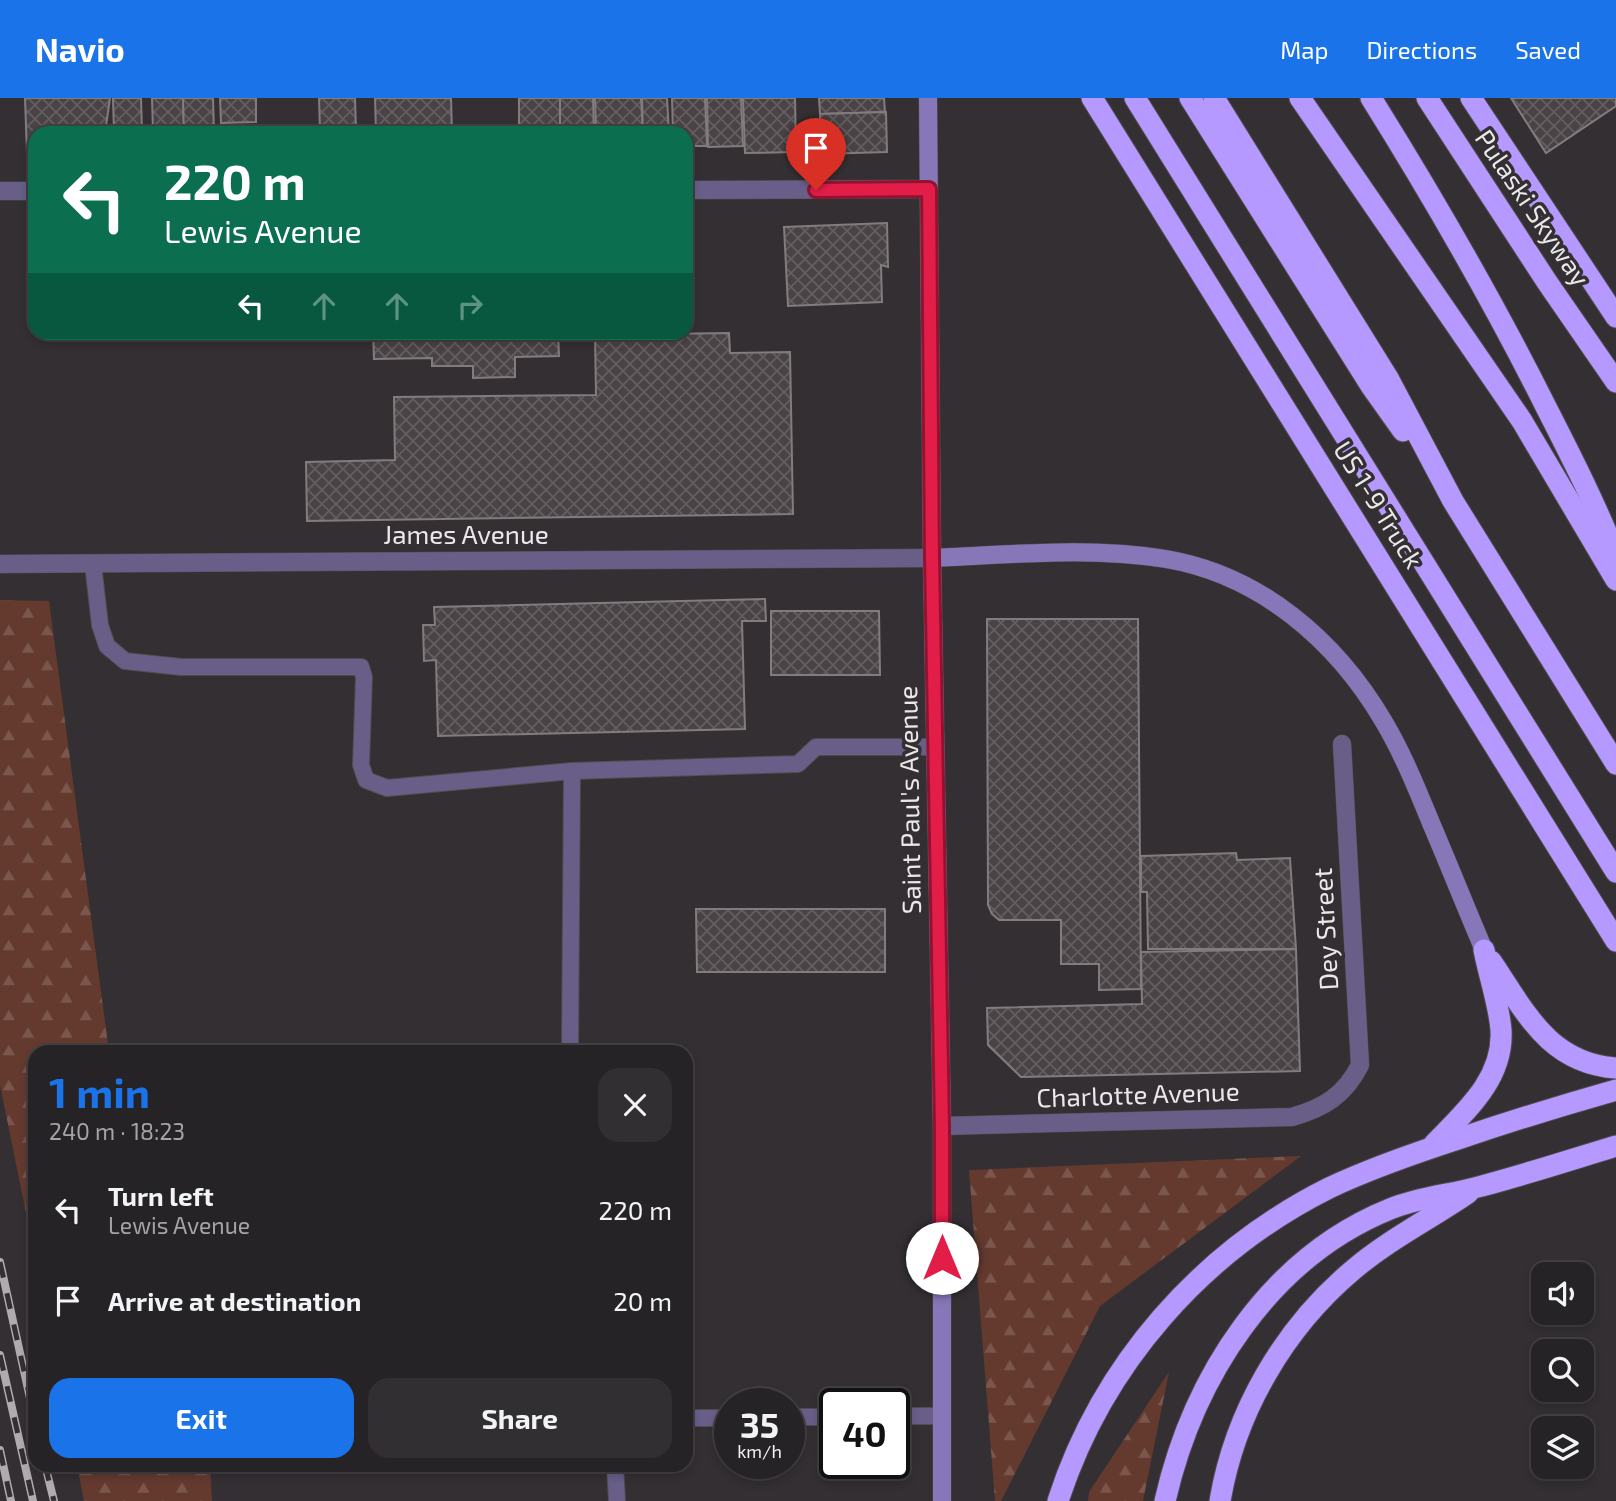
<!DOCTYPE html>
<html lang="en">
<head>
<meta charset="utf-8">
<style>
  body { margin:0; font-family:"Exo 2",sans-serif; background:#322f32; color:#f1f3f6; height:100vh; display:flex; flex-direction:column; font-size:26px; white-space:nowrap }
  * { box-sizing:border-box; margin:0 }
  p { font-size:23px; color:#a4a4a7 }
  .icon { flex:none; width:38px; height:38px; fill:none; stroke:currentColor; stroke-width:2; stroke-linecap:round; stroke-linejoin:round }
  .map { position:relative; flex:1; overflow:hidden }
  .side { position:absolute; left:28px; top:947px; width:665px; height:427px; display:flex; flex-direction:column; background:#262326; border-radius:21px; box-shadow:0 4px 10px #0003,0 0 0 2px #424043 }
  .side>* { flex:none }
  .hud { position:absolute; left:28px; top:28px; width:665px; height:214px; border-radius:21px; box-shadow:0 4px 10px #0003,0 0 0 2px #424043; background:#0b6e4f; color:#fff; overflow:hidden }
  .buttons { position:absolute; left:1531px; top:1164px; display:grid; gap:14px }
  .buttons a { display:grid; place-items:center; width:63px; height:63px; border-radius:14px; background:#262326; box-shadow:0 4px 10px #0003,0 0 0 2px #424043; font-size:35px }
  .speed { position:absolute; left:714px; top:1290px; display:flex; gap:14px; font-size:35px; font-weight:700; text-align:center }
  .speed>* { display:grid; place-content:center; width:91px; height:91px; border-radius:50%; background:#262326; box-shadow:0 4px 10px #0003,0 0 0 2px #424043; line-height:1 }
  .speed small { font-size:18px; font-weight:400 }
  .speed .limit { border:4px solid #111; border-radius:10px; background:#fff; color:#111 }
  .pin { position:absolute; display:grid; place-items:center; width:60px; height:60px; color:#fff; margin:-72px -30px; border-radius:50% 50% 50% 0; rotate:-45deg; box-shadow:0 0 7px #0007 }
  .pin .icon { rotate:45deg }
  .me { position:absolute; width:77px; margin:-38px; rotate:0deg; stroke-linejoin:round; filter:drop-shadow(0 0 5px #0008) }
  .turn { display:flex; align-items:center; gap:24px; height:147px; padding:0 21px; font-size:32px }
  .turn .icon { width:91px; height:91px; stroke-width:2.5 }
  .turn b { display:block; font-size:49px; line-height:60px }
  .lanes { display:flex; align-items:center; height:66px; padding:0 21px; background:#0003; justify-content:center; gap:35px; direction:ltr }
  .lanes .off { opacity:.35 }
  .round { display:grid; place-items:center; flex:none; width:74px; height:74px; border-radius:21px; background:#322f32 }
  .headline { display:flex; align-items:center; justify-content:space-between; height:119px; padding:0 21px }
  h1 { font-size:42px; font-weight:700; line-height:52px; color:#1a73e8 }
  .primary-button { display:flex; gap:14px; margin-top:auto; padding:14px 21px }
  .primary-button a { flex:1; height:80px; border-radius:21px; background:#1a73e8; color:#fff; font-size:28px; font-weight:700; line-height:80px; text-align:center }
  .primary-button a+a { background:#322f32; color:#f1f3f6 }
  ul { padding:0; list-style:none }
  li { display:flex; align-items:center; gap:21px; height:91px; padding:0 21px }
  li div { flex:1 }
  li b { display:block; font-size:26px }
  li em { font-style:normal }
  header { display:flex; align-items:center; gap:42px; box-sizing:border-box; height:98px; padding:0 35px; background:#1a73e8; color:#fff }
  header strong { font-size:33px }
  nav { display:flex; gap:38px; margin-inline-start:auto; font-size:24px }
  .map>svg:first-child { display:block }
</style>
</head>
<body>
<header>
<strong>Navio</strong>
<nav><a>Map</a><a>Directions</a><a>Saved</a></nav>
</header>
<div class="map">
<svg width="1616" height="1403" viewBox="0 0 1616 1403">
  <defs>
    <pattern id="forest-firs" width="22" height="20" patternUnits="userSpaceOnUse" patternTransform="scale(1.75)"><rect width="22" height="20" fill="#643a2f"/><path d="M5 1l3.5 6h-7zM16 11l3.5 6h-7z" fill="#7a564d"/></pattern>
    <pattern id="building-cross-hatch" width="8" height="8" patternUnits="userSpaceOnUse" patternTransform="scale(1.75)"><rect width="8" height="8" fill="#4a4345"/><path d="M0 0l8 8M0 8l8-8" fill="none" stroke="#645e60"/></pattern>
  </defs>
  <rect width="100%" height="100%" fill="#332f33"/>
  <g fill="url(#forest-firs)">
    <polygon points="0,502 49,503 109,954 35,954 35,1159 0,987"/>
    <polygon points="1301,1058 1100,1208 1001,1403 995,1403 969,1072"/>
    <polygon points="1169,1274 1143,1403 1088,1403 1089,1394"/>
    <polygon points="77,1367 210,1367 212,1403 84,1403"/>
  </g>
  <g fill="url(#building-cross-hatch)" stroke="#837c7d" stroke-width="2">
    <polygon points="25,0 110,0 105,35 35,35 35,57 27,57"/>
    <polygon points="113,0 141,0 142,35 114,35"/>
    <polygon points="152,0 183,0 184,34 153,34"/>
    <polygon points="183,0 213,0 214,33 184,34"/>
    <polygon points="220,0 256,0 256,24 221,25"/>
    <polygon points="319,0 355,0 356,32 320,33"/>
    <polygon points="375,0 451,0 452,35 376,35"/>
    <rect x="519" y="0" width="41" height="35"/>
    <polygon points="560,0 593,0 594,35 560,35"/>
    <polygon points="595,0 641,0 643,35 596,35"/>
    <polygon points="642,0 667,0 669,35 643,35"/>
    <polygon points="672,0 705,0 707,48 686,48 686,35 673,35"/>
    <polygon points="707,0 741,0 743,48 708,49"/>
    <polygon points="743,0 795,0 796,54 745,55"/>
    <polygon points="819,0 884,0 885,14 820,16"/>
    <polygon points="1511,0 1616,0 1616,8 1546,55"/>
    <polygon points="886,14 887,54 820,56 820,16"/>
    <polygon points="887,125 888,169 881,167 882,204 788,208 784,129"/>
    <polygon points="373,234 558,234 559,258 515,259 515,279 473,280 473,268 432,268 432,260 374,261"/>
    <polygon points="729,235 730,255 790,254 793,416 307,423 306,364 395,362 394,299 596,297 595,237"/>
    <polygon points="765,501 766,523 742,523 745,631 438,638 436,562 424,563 423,527 435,527 434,509"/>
    <polygon points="771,513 879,513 880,577 771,577"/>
    <polygon points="987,521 1138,521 1141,891 1099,892 1099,866 1061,866 1061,822 999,822 992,816 988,807"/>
    <polygon points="1236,755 1237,762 1290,760 1296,851 1148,851 1147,794 1141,794 1141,758"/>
    <polygon points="696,811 885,811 885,874 697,874"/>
    <polygon points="1296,851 1300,973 1021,979 988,947 987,910 1142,906 1141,854"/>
  </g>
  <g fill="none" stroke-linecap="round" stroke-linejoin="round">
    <g stroke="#504d50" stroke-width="18">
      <g id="lane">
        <polyline points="93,466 100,527 107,548 125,563 181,569 361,569 364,579 361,667 366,682 387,690 572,673 798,666 816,649 935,649"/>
        <polyline points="570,954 572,673"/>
        <polyline points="894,1318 941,1318"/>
        <polyline points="789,1319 835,1319"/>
        <polyline points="686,1320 730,1320"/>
        <polyline points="615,1367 617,1403"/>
      </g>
    </g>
    <g stroke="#504d50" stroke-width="19">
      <g id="street">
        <polyline points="686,92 929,91"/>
        <polyline points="0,93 35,93"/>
        <polyline points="0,466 932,460"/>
        <path d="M 942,1028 L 1292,1019 C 1324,1010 1345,997 1360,967 L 1342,646"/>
      </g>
    </g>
    <g stroke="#504d50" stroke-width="19">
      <g id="secondary">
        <polyline points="928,0 932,460 942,1028 942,1403"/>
        <path d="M 932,460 C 1009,457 1089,448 1166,461 C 1260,477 1336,542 1384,624 C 1403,656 1417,691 1431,725 C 1449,767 1466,810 1484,852"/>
      </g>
    </g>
    <g stroke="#504d50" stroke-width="23">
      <g id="highway">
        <polyline points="1092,0 1616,843"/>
        <polyline points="1135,0 1616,774"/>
        <polyline points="1190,0 1371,288 1403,333"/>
        <polyline points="1214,0 1388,280 1453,403 1616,666"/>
        <polyline points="1300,0 1522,323 1616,482"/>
        <path d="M 1371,0 C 1434,101 1493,203 1546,309 C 1571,358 1596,407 1616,458"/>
        <polyline points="1427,0 1547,184 1616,284"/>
        <polyline points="1471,0 1616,219"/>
        <path d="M 1491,863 C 1525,913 1548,965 1616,970"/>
        <path d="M 1434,1046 C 1465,1014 1504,981 1501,932 C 1499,906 1489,878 1484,852"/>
        <path d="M 1058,1403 C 1102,1267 1201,1154 1329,1090 C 1371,1070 1415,1055 1458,1041 C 1511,1023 1563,1007 1616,992"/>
        <path d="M 1165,1403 C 1193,1280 1269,1160 1390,1111 C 1419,1099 1449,1097 1478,1089 C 1524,1077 1570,1062 1616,1048"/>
        <path d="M 1220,1403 C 1235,1314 1284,1230 1353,1172 C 1388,1142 1430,1121 1468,1095"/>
      </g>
    </g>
    <use href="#lane" stroke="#685e87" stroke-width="16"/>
    <use href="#street" stroke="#685e87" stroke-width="18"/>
    <use href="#secondary" stroke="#8776b8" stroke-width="18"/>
    <use href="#highway" stroke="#b599ff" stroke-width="21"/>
    <g stroke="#afabae" stroke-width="8">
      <g id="rail">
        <polyline points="0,1164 35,1323"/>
        <polyline points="0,1257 33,1403"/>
        <polyline points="0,1352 11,1403"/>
        <polyline points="45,1367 54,1403"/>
      </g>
    </g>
    <use href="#rail" stroke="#332f33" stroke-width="5" stroke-dasharray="16" stroke-linecap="butt"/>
  </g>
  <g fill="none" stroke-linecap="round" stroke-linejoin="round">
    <g stroke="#92132f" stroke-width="18">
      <polyline id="route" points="816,92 929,91 932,460 942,1028 942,1160"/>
    </g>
    <use href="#route" stroke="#e11d48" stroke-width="12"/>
  </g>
  <g text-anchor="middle" stroke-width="7" stroke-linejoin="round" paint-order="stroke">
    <g font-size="26" fill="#ebe8ea" stroke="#332f33">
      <text transform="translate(1532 110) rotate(56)" y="9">Pulaski Skyway</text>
      <text transform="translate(1378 407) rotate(58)" y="9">US 1-9 Truck</text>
      <text x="466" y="446">James Avenue</text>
      <text transform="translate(910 702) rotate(-91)" y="9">Saint Paul's Avenue</text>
      <text transform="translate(1326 831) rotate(-93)" y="9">Dey Street</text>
      <text transform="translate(1138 997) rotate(-2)" y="9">Charlotte Avenue</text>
    </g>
  </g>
</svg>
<div class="buttons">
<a><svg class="icon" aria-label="sound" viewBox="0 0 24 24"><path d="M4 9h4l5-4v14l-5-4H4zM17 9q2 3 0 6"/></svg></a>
<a><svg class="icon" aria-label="search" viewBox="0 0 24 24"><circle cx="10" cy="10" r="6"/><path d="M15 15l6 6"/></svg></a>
<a><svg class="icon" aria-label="layers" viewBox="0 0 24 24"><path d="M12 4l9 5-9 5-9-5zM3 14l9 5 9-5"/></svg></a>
</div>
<div class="speed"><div>35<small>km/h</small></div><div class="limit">40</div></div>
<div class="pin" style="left:816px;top:92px;background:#d93025"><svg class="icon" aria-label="arrive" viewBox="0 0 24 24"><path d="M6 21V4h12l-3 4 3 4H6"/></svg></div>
<svg class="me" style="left:942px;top:1160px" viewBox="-20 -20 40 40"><circle r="19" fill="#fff"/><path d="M0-13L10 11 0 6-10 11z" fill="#e11d48"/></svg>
<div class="hud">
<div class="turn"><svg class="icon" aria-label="left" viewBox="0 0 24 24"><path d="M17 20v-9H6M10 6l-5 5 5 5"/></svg><div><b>220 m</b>Lewis Avenue</div></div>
<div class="lanes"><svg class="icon" aria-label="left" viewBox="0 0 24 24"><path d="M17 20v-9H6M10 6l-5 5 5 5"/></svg><svg class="icon off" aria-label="ahead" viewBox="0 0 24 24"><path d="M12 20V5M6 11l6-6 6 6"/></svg><svg class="icon off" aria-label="ahead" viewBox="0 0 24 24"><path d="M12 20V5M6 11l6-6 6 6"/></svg><svg class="icon off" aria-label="right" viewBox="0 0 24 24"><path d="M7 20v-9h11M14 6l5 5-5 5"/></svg></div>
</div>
<section class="side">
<div class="headline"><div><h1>1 min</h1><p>240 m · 18:23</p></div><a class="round"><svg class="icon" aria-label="close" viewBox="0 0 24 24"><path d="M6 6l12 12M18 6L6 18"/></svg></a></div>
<ul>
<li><svg class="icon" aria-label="left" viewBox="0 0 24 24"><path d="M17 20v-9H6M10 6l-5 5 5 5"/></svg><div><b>Turn left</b><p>Lewis Avenue</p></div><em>220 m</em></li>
<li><svg class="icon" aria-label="arrive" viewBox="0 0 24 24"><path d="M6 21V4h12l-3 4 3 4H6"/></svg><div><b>Arrive at destination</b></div><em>20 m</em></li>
</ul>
<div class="primary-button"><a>Exit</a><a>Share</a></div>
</section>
</div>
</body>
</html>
